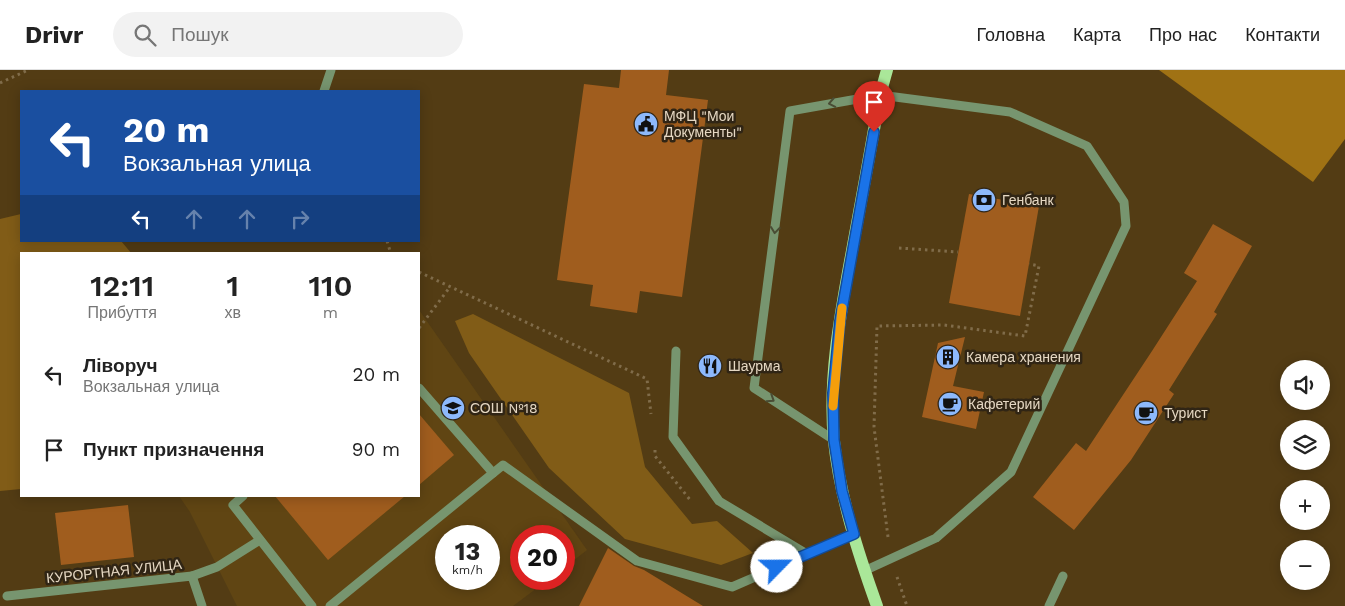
<!DOCTYPE html>
<html lang="uk">
<head>
<meta charset="utf-8">
<style>
  body { margin:0; font-family:"Work Sans",sans-serif; background:#f2f2f2; color:#222; height:100vh; display:flex; flex-direction:column; font-size:19px; white-space:nowrap }
  * { box-sizing:border-box; margin:0 }
  p { font-size:16px; color:#767676 }
  .icon { flex:none; width:28px; height:28px; fill:none; stroke:currentColor; stroke-width:2; stroke-linecap:round; stroke-linejoin:round }
  .map { position:relative; flex:1; overflow:hidden }
  .details { position:absolute; left:20px; top:182px; width:400px; height:245px; display:flex; flex-direction:column; background:#fff; border-radius:0px; box-shadow:0 2px 12px #0003 }
  .details>* { flex:none }
  .top-card { position:absolute; left:20px; top:20px; width:400px; height:152px; border-radius:0px; box-shadow:0 2px 12px #0003; background:#1a4fa0; color:#fff; overflow:hidden }
  .buttons { position:absolute; left:1280px; top:290px; display:grid; gap:10px }
  .buttons a { display:grid; place-items:center; width:50px; height:50px; border-radius:50%; background:#fff; box-shadow:0 2px 12px #0003; font-size:25px }
  .speed { position:absolute; left:435px; top:455px; display:flex; gap:10px; font-size:25px; font-weight:700; text-align:center }
  .speed>* { display:grid; place-content:center; width:65px; height:65px; border-radius:50%; background:#fff; box-shadow:0 2px 12px #0003; line-height:1 }
  .speed small { font-size:12px; font-weight:400 }
  .speed .limit { border:8px solid #d22; background:#fff; color:#111 }
  .pin { position:absolute; display:grid; place-items:center; width:42px; height:42px; color:#fff; margin:-51px -21px; border-radius:50% 50% 50% 0; rotate:-45deg; box-shadow:0 0 5px #0007 }
  .pin .icon { rotate:45deg }
  .me { position:absolute; width:55px; margin:-28px; rotate:67deg; stroke-linejoin:round; filter:drop-shadow(0 0 4px #0008) }
  .turn { display:flex; align-items:center; gap:18px; height:105px; padding:0 20px; font-size:22px }
  .turn .icon { width:65px; height:65px; stroke-width:2.5 }
  .turn b { display:block; font-size:35px; line-height:42px }
  .lanes { display:flex; align-items:center; height:48px; padding:0 20px; background:#0003; justify-content:center; gap:25px; direction:ltr }
  .lanes .off { opacity:.35 }
  .eta { display:flex; justify-content:space-evenly; align-items:center; height:85px; text-align:center }
  .eta b { font-size:30px; font-weight:600; line-height:35px }
  ul { padding:0; list-style:none }
  li { display:flex; align-items:center; gap:15px; height:75px; padding:0 20px }
  li div { flex:1 }
  li b { display:block; font-size:19px }
  li em { font-style:normal }
  header { display:flex; align-items:center; gap:30px; box-sizing:border-box; height:70px; padding:0 25px; background:#fff; border-bottom:1px solid #e0e0e0 }
  header strong { font-size:24px }
  nav { display:flex; gap:28px; margin-inline-start:auto; font-size:18px }
  .search { width:350px; height:45px; background:#f2f2f2; display:flex; align-items:center; gap:12px; box-sizing:border-box; padding:0 18px; border-radius:28px; color:#767676; font-size:19px }
  .map>svg:first-child { display:block }
</style>
</head>
<body>
<header>
<strong>Drivr</strong>
<div class="search"><svg class="icon" aria-label="search" viewBox="0 0 24 24"><circle cx="10" cy="10" r="6"/><path d="M15 15l6 6"/></svg>Пошук</div>
<nav><a>Головна</a><a>Карта</a><a>Про нас</a><a>Контакти</a></nav>
</header>
<div class="map">
<svg width="1345" height="536" viewBox="0 0 1345 536">
  <rect width="100%" height="100%" fill="#533c14"/>
  <path fill="#604513" fill-rule="evenodd" d="M 419,240 L 587,480 L 564,498 L 564,466 L 521,466 L 521,509 L 549,509 L 513,536 L 237,536 L 190,442 L 179,426 L 419,426 ZM 446,466 L 489,466 L 489,509 L 446,509 Z"/>
  <g fill="#815c17">
    <polygon points="21,144 21,171 121,171 132,184 21,184 21,419 0,421 0,149"/>
    <polygon points="473,244 629,323 645,397 692,454 717,451 753,483 721,495 625,469 549,398 469,283 455,251"/>
  </g>
  <polygon fill="#a07214" points="1159,0 1345,0 1345,69 1313,112"/>
  <g fill="#a05d1e">
    <polygon points="621,0 669,0 666,25 708,30 682,227 640,221 637,243 590,236 593,215 557,210 584,14 619,18"/>
    <polygon points="969,124 1039,136 1020,246 949,233"/>
    <polygon points="1213,154 1252,176 1214,242 1217,244 1169,320 1174,324 1131,390 1074,460 1033,427 1076,373 1086,381 1152,281 1197,211 1184,203"/>
    <polygon points="965,267 953,316 984,322 976,359 922,347 938,273"/>
    <polygon points="419,344 454,385 419,415"/>
    <polygon points="275,426 405,426 328,490"/>
    <polygon points="128,435 134,487 61,495 55,443"/>
    <polygon points="608,478 634,496 644,500 703,536 579,536"/>
  </g>
  <g fill="none" stroke-linecap="round" stroke-linejoin="round">
    <g stroke="#806c4a" stroke-width="3" stroke-dasharray="2.5 4" stroke-linecap="butt">
      <polyline points="0,13 28,0"/>
      <polyline points="387,171 391,184"/>
      <polyline points="899,178 958,182"/>
      <polyline points="419,202 647,309 651,344"/>
      <polyline points="419,258 450,217"/>
      <polyline points="655,380 655,386 691,431"/>
      <polyline points="888,467 874,357 877,256 944,255 1025,266 1039,196 1029,194"/>
      <polyline points="897,507 907,536"/>
    </g>
    <g stroke="#77956f" stroke-width="9">
      <polyline points="324,21 331,0"/>
      <polyline points="676,281 673,367 719,431 807,484"/>
      <polyline points="419,318 493,403"/>
      <polyline points="834,370 754,318 790,41 880,25 1010,42 1087,76 1124,132 1126,156 1011,402 936,468 864,501"/>
      <polyline points="243,426 233,435 312,536"/>
      <polyline points="192,506 217,497 260,470"/>
      <polyline points="7,526 192,506 202,536"/>
      <polyline points="330,536 503,395 637,491 732,517 854,464"/>
      <polyline points="1049,536 1063,506"/>
    </g>
    <path stroke="#aae799" stroke-width="12" d="M 877,536 C 858,483 840,427 834,371 C 828,309 840,246 851,186 C 861,132 871,78 880,25 L 887,0"/>
  </g>
  <defs><path id="oneway-chevron" d="M-2-3.5L2.5 0L-2 3.5" fill="none" stroke-width="1.6" stroke-linecap="round" stroke-linejoin="round" transform="scale(1.25)"/></defs>
  <g stroke="#494c34">
    <use href="#oneway-chevron" transform="translate(832 33) rotate(169)"/>
    <use href="#oneway-chevron" transform="translate(775 160) rotate(97)"/>
    <use href="#oneway-chevron" transform="translate(771 329) rotate(33)"/>
  </g>
  <g fill="none" stroke-linecap="round" stroke-linejoin="round">
    <g stroke="#114b97" stroke-width="12">
      <polyline id="route" points="777,497 854,464 842,421 834,370 833,323 840,251 874,62"/>
    </g>
    <use href="#route" stroke="#1a73e8" stroke-width="9"/>
    <polyline stroke="#f59e0b" stroke-width="9" points="833,336 842,238"/>
  </g>
  <defs>
    <g id="civic-disc" transform="scale(1.25)"><circle r="9.5" fill="#8db9fc" stroke="#302515"/><path d="M-.6-6.5H3V-4.5H.6V-3L4-1V1h2V6H-6V1h2V-1L-.6-3ZM-1.2 2.5V6h2.4V2.5Z" fill="#111"/></g>
    <g id="bank-disc" transform="scale(1.25)"><circle r="9.5" fill="#8db9fc" stroke="#302515"/><path d="M-6-4H6V4H-6ZM0-2.3a2.3 2.3 0 1 0 0 4.6a2.3 2.3 0 1 0 0-4.6Z" fill="#111"/></g>
    <g id="building-disc" transform="scale(1.25)"><circle r="9.5" fill="#8db9fc" stroke="#302515"/><path d="M-4-6H4V6H1V3H-1V6H-4ZM-2.5-4.3h1.7v1.8h-1.7ZM.8-4.3h1.7v1.8H.8ZM-2.5-1h1.7V.8h-1.7ZM.8-1h1.7V.8H.8Z" fill="#111"/></g>
    <g id="restaurant-disc" transform="scale(1.25)"><circle r="9.5" fill="#8db9fc" stroke="#302515"/><path d="M-5-6h1v4h1v-4h1v4h1v-4h1v5L-1.5 .5V6h-2V.5L-5-1ZM5-6V6H3V1.5H1.5Q1.5-4 5-6Z" fill="#111"/></g>
    <g id="cafe-disc" transform="scale(1.25)"><circle r="9.5" fill="#8db9fc" stroke="#302515"/><path d="M-5.5-4.5H6V0H3Q3 3.5 0 3.5H-2.5Q-5.5 3.5-5.5 0ZM3-3.2v2h1.7v-2ZM-6 4.5H4V6H-6Z" fill="#111"/></g>
    <g id="school-disc" transform="scale(1.25)"><circle r="9.5" fill="#8db9fc" stroke="#302515"/><path d="M0-5L7-2L0 1L-7-2ZM-4 1L0 2.5L4 1V4Q0 6-4 4Z" fill="#111"/></g>
  </defs>
  <g fill-rule="evenodd">
    <use href="#civic-disc" x="646" y="54"/>
    <use href="#bank-disc" x="984" y="130"/>
    <use href="#building-disc" x="948" y="287"/>
    <use href="#restaurant-disc" x="710" y="296"/>
    <use href="#cafe-disc" x="950" y="334"/>
    <use href="#school-disc" x="453" y="338"/>
    <use href="#cafe-disc" x="1146" y="343"/>
  </g>
  <g text-anchor="middle" stroke-width="5" stroke-linejoin="round" paint-order="stroke">
    <g font-size="14" fill="#e6d8c3" stroke="#302515" text-anchor="start">
      <text x="664" y="51">МФЦ "Мои<tspan x="664" dy="16">Документы"</tspan></text>
      <text x="1002" y="135">Генбанк</text>
      <text x="966" y="292">Камера хранения</text>
      <text x="728" y="301">Шаурма</text>
      <text x="968" y="339">Кафетерий</text>
      <text x="470" y="343">СОШ №18</text>
      <text x="1164" y="348">Турист</text>
    </g>
    <g font-size="14" fill="#e6d8c3" stroke="#302515">
      <text transform="translate(114 501) rotate(-6)" y="5">КУРОРТНАЯ УЛИЦА</text>
    </g>
  </g>
</svg>
<div class="buttons">
<a><svg class="icon" aria-label="sound" viewBox="0 0 24 24"><path d="M4 9h4l5-4v14l-5-4H4zM17 9q2 3 0 6"/></svg></a>
<a><svg class="icon" aria-label="layers" viewBox="0 0 24 24"><path d="M12 4l9 5-9 5-9-5zM3 14l9 5 9-5"/></svg></a>
<a>+</a>
<a>−</a>
</div>
<div class="speed"><div>13<small>km/h</small></div><div class="limit">20</div></div>
<div class="pin" style="left:874px;top:62px;background:#d93025"><svg class="icon" aria-label="arrive" viewBox="0 0 24 24"><path d="M6 21V4h12l-3 4 3 4H6"/></svg></div>
<svg class="me" style="left:777px;top:497px" viewBox="-20 -20 40 40"><circle r="19" fill="#fff"/><path d="M0-13L10 11 0 6-10 11z" fill="#1a73e8"/></svg>
<div class="top-card">
<div class="turn"><svg class="icon" aria-label="left" viewBox="0 0 24 24"><path d="M17 20v-9H6M10 6l-5 5 5 5"/></svg><div><b>20 m</b>Вокзальная улица</div></div>
<div class="lanes"><svg class="icon" aria-label="left" viewBox="0 0 24 24"><path d="M17 20v-9H6M10 6l-5 5 5 5"/></svg><svg class="icon off" aria-label="ahead" viewBox="0 0 24 24"><path d="M12 20V5M6 11l6-6 6 6"/></svg><svg class="icon off" aria-label="ahead" viewBox="0 0 24 24"><path d="M12 20V5M6 11l6-6 6 6"/></svg><svg class="icon off" aria-label="right" viewBox="0 0 24 24"><path d="M7 20v-9h11M14 6l5 5-5 5"/></svg></div>
</div>
<section class="details">
<div class="eta">
<div><b>12:11</b><p>Прибуття</p></div>
<div><b>1</b><p>хв</p></div>
<div><b>110</b><p>m</p></div>
</div>
<ul>
<li><svg class="icon" aria-label="left" viewBox="0 0 24 24"><path d="M17 20v-9H6M10 6l-5 5 5 5"/></svg><div><b>Ліворуч</b><p>Вокзальная улица</p></div><em>20 m</em></li>
<li><svg class="icon" aria-label="arrive" viewBox="0 0 24 24"><path d="M6 21V4h12l-3 4 3 4H6"/></svg><div><b>Пункт призначення</b></div><em>90 m</em></li>
</ul>
</section>
</div>
</body>
</html>
